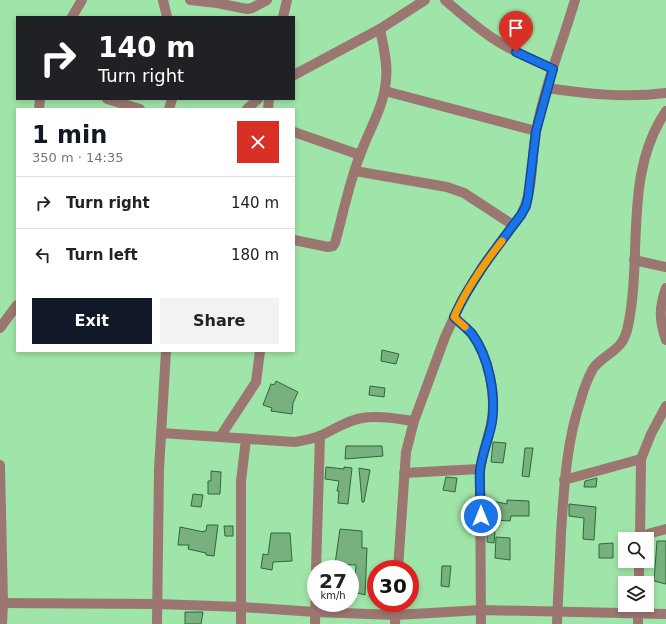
<!DOCTYPE html>
<html lang="en">
<head>
<meta charset="utf-8">
<style>
  body { margin:0; font-family:"DejaVu Sans",sans-serif; background:#f2f2f2; color:#222; height:100vh; display:flex; flex-direction:column; font-size:15px; white-space:nowrap }
  * { box-sizing:border-box; margin:0 }
  p { font-size:13px; color:#767676 }
  .icon { flex:none; width:22px; height:22px; fill:none; stroke:currentColor; stroke-width:2; stroke-linecap:round; stroke-linejoin:round }
  .map { position:relative; flex:1; overflow:hidden }
  .details { position:absolute; left:16px; top:108px; width:279px; height:244px; display:flex; flex-direction:column; background:#fff; border-radius:0px; box-shadow:0 2px 6px #0003 }
  .details>* { flex:none }
  .hud { position:absolute; left:16px; top:16px; width:279px; height:84px; border-radius:0px; box-shadow:0 2px 6px #0003; background:#202124; color:#fff; overflow:hidden }
  .controls { position:absolute; left:618px; top:532px; display:grid; gap:8px }
  .controls a { display:grid; place-items:center; width:36px; height:36px; border-radius:0px; background:#fff; box-shadow:0 2px 6px #0003; font-size:20px }
  .speed { position:absolute; left:307px; top:560px; display:flex; gap:8px; font-size:20px; font-weight:700; text-align:center }
  .speed>* { display:grid; place-content:center; width:52px; height:52px; border-radius:50%; background:#fff; box-shadow:0 2px 6px #0003; line-height:1 }
  .speed small { font-size:10px; font-weight:400 }
  .speed .limit { border:6px solid #d22; background:#fff; color:#111 }
  .pin { position:absolute; display:grid; place-items:center; width:34px; height:34px; color:#fff; margin:-41px -17px; border-radius:50% 50% 50% 0; rotate:-45deg; box-shadow:0 0 4px #0007 }
  .pin .icon { rotate:45deg }
  .me { position:absolute; width:44px; margin:-22px; rotate:0deg; stroke-linejoin:round; filter:drop-shadow(0 0 3px #0008) }
  .turn { display:flex; align-items:center; gap:14px; height:84px; padding:0 16px; font-size:18px }
  .turn .icon { width:52px; height:52px; stroke-width:2.5 }
  .turn b { display:block; font-size:28px; line-height:34px }
  .round { display:grid; place-items:center; flex:none; width:42px; height:42px; border-radius:0px; background:#f2f2f2 }
  .head { display:flex; align-items:center; justify-content:space-between; height:68px; padding:0 16px }
  h1 { font-size:24px; font-weight:700; line-height:30px; color:#111827 }
  .primary-button { display:flex; gap:8px; margin-top:auto; padding:8px 16px }
  .primary-button a { flex:1; height:46px; border-radius:0px; background:#111827; color:#fff; font-size:16px; font-weight:700; line-height:46px; text-align:center }
  .primary-button a+a { background:#f2f2f2; color:#222 }
  ul { padding:0; list-style:none }
  li { display:flex; align-items:center; gap:12px; height:52px; padding:0 16px; border-top:1px solid #e0e0e0 }
  li div { flex:1 }
  li b { display:block; font-size:15px }
  li em { font-style:normal }
  .map>svg:first-child { display:block }
</style>
</head>
<body>
<div class="map">
<svg width="666" height="624" viewBox="0 0 666 624">
  <rect width="100%" height="100%" fill="#9fe4a8"/>
  <g fill="#79b080" stroke="#286b36">
    <polygon points="382,350 399,354 396,364 381,361"/>
    <polygon points="276,381 298,392 293,403 292,414 271,411 272,408 263,405 271,384 274,385"/>
    <polygon points="370,386 385,388 384,397 369,395"/>
    <polygon points="493,442 506,443 503,463 491,462"/>
    <polygon points="346,446 382,446 383,456 345,459"/>
    <polygon points="525,448 533,448 529,477 522,476"/>
    <polygon points="326,467 344,469 344,467 352,468 348,504 338,503 339,491 337,491 339,481 325,479"/>
    <polygon points="359,468 370,470 364,502 362,502"/>
    <polygon points="211,471 221,472 220,494 208,494 208,481 211,481"/>
    <polygon points="446,477 457,478 455,492 443,490"/>
    <polygon points="597,478 596,487 584,487 585,481"/>
    <polygon points="193,494 203,495 201,507 191,506"/>
    <polygon points="507,500 529,501 529,516 511,516 510,521 497,520 498,514 487,513 487,502 492,501 507,504"/>
    <polygon points="569,504 596,507 594,540 583,539 584,518 569,516"/>
    <polygon points="207,525 218,525 214,556 206,555 206,553 188,549 189,545 178,545 180,527 204,532 204,531 206,531"/>
    <polygon points="224,526 233,526 233,536 225,536"/>
    <polygon points="340,529 362,531 362,548 367,548 365,595 354,592 356,565 335,564"/>
    <polygon points="487,531 495,532 494,543 487,542"/>
    <polygon points="271,533 290,533 292,561 273,562 272,570 261,568 263,554 268,555"/>
    <polygon points="496,537 510,538 510,560 495,558"/>
    <polygon points="657,541 666,541 666,584 654,581"/>
    <polygon points="613,543 613,558 599,558 599,544"/>
    <polygon points="442,566 451,566 449,587 441,586"/>
    <polygon points="185,612 203,612 201,624 185,624"/>
  </g>
  <g fill="none" stroke-linecap="round" stroke-linejoin="round">
    <g stroke="#9c7671" stroke-width="10">
      <polyline points="163,0 167,17"/>
      <polyline points="190,0 217,3 247,9 252,8 267,0"/>
      <path d="M 445,0 C 461,14 477,28 494,39 C 512,51 533,60 553,69"/>
      <polyline points="72,17 82,0"/>
      <polyline points="283,17 287,0"/>
      <polyline points="294,75 380,29 425,0"/>
      <path d="M 547,88 C 587,94 626,98 666,93"/>
      <polyline points="385,91 536,131"/>
      <polyline points="107,99 140,109"/>
      <polyline points="39,109 40,99"/>
      <polyline points="169,109 172,99"/>
      <polyline points="247,109 258,99"/>
      <polyline points="268,109 269,99"/>
      <polyline points="294,132 360,155"/>
      <polyline points="355,171 447,187 464,193 513,225"/>
      <path d="M 294,240 L 328,247 L 333,246 L 335,243 C 343,214 349,183 360,155 C 369,130 384,107 386,80 C 388,63 383,45 380,29"/>
      <polyline points="634,260 666,267"/>
      <path d="M 666,288 C 659,308 659,320 666,340"/>
      <path d="M 454,317 C 460,323 467,328 472,334 C 489,357 497,397 491,424 C 488,439 481,456 480,472 C 480,522 481,573 481,624"/>
      <polyline points="0,328 17,305"/>
      <path d="M 161,433 L 295,442 C 304,440 314,439 322,435 C 335,429 348,420 362,418 C 379,415 397,419 414,421"/>
      <polyline points="220,437 256,382 260,351"/>
      <polyline points="0,465 3,603 2,624"/>
      <polyline points="404,473 480,469"/>
      <polyline points="564,480 641,459"/>
      <polyline points="640,536 666,529"/>
      <polyline points="640,539 641,459 651,434 666,406"/>
      <polyline points="316,569 320,436"/>
      <path d="M 398,569 L 406,452 L 414,421 L 445,337 L 462,300 L 483,266 L 521,215 C 534,190 531,159 536,132 C 544,87 562,44 575,0"/>
      <polyline points="639,583 639,561"/>
      <polyline points="0,603 157,604 242,607 315,612 396,615 481,610 666,614"/>
      <polyline points="157,624 159,469 166,351"/>
      <polyline points="241,624 241,481 246,439"/>
      <polyline points="315,624 316,578"/>
      <polyline points="395,624 396,603"/>
      <path d="M 557,624 C 558,594 560,564 561,533 C 564,488 566,443 581,399 C 583,391 590,372 595,366 C 610,350 623,351 628,326 C 643,255 623,174 666,111"/>
      <polyline points="638,624 638,605"/>
    </g>
  </g>
  <g fill="none" stroke-linecap="round" stroke-linejoin="round">
    <g stroke="#114b97" stroke-width="10">
      <path id="route" d="M 481,516 C 481,501 479,485 480,470 C 482,454 489,438 492,422 C 496,395 489,357 472,334 C 467,328 460,323 454,317 C 471,280 496,248 521,215 L 526,206 L 528,197 L 536,131 L 553,69 L 516,52"/>
    </g>
    <use href="#route" stroke="#1a73e8" stroke-width="7"/>
    <path stroke="#f59e0b" stroke-width="7" d="M 465,327 L 454,317 C 466,289 483,265 502,241"/>
  </g>
</svg>
<div class="controls">
<a><svg class="icon" aria-label="search" viewBox="0 0 24 24"><circle cx="10" cy="10" r="6"/><path d="M15 15l6 6"/></svg></a>
<a><svg class="icon" aria-label="layers" viewBox="0 0 24 24"><path d="M12 4l9 5-9 5-9-5zM3 14l9 5 9-5"/></svg></a>
</div>
<div class="speed"><div>27<small>km/h</small></div><div class="limit">30</div></div>
<div class="pin" style="left:516px;top:52px;background:#d93025"><svg class="icon" aria-label="arrive" viewBox="0 0 24 24"><path d="M6 21V4h12l-3 4 3 4H6"/></svg></div>
<svg class="me" style="left:481px;top:516px" viewBox="-20 -20 40 40"><circle r="17" fill="#1a73e8" stroke="#fff" stroke-width="3"/><path d="M0-11L8 9 0 5-8 9z" fill="#fff"/></svg>
<div class="hud">
<div class="turn"><svg class="icon" aria-label="right" viewBox="0 0 24 24"><path d="M7 20v-9h11M14 6l5 5-5 5"/></svg><div><b>140 m</b>Turn right</div></div>
</div>
<section class="details">
<div class="head"><div><h1>1 min</h1><p>350 m · 14:35</p></div><a class="round" style="background:#d93025;color:#fff"><svg class="icon" aria-label="close" viewBox="0 0 24 24"><path d="M6 6l12 12M18 6L6 18"/></svg></a></div>
<ul>
<li><svg class="icon" aria-label="right" viewBox="0 0 24 24"><path d="M7 20v-9h11M14 6l5 5-5 5"/></svg><div><b>Turn right</b></div><em>140 m</em></li>
<li><svg class="icon" aria-label="left" viewBox="0 0 24 24"><path d="M17 20v-9H6M10 6l-5 5 5 5"/></svg><div><b>Turn left</b></div><em>180 m</em></li>
</ul>
<div class="primary-button"><a>Exit</a><a>Share</a></div>
</section>
</div>
</body>
</html>
